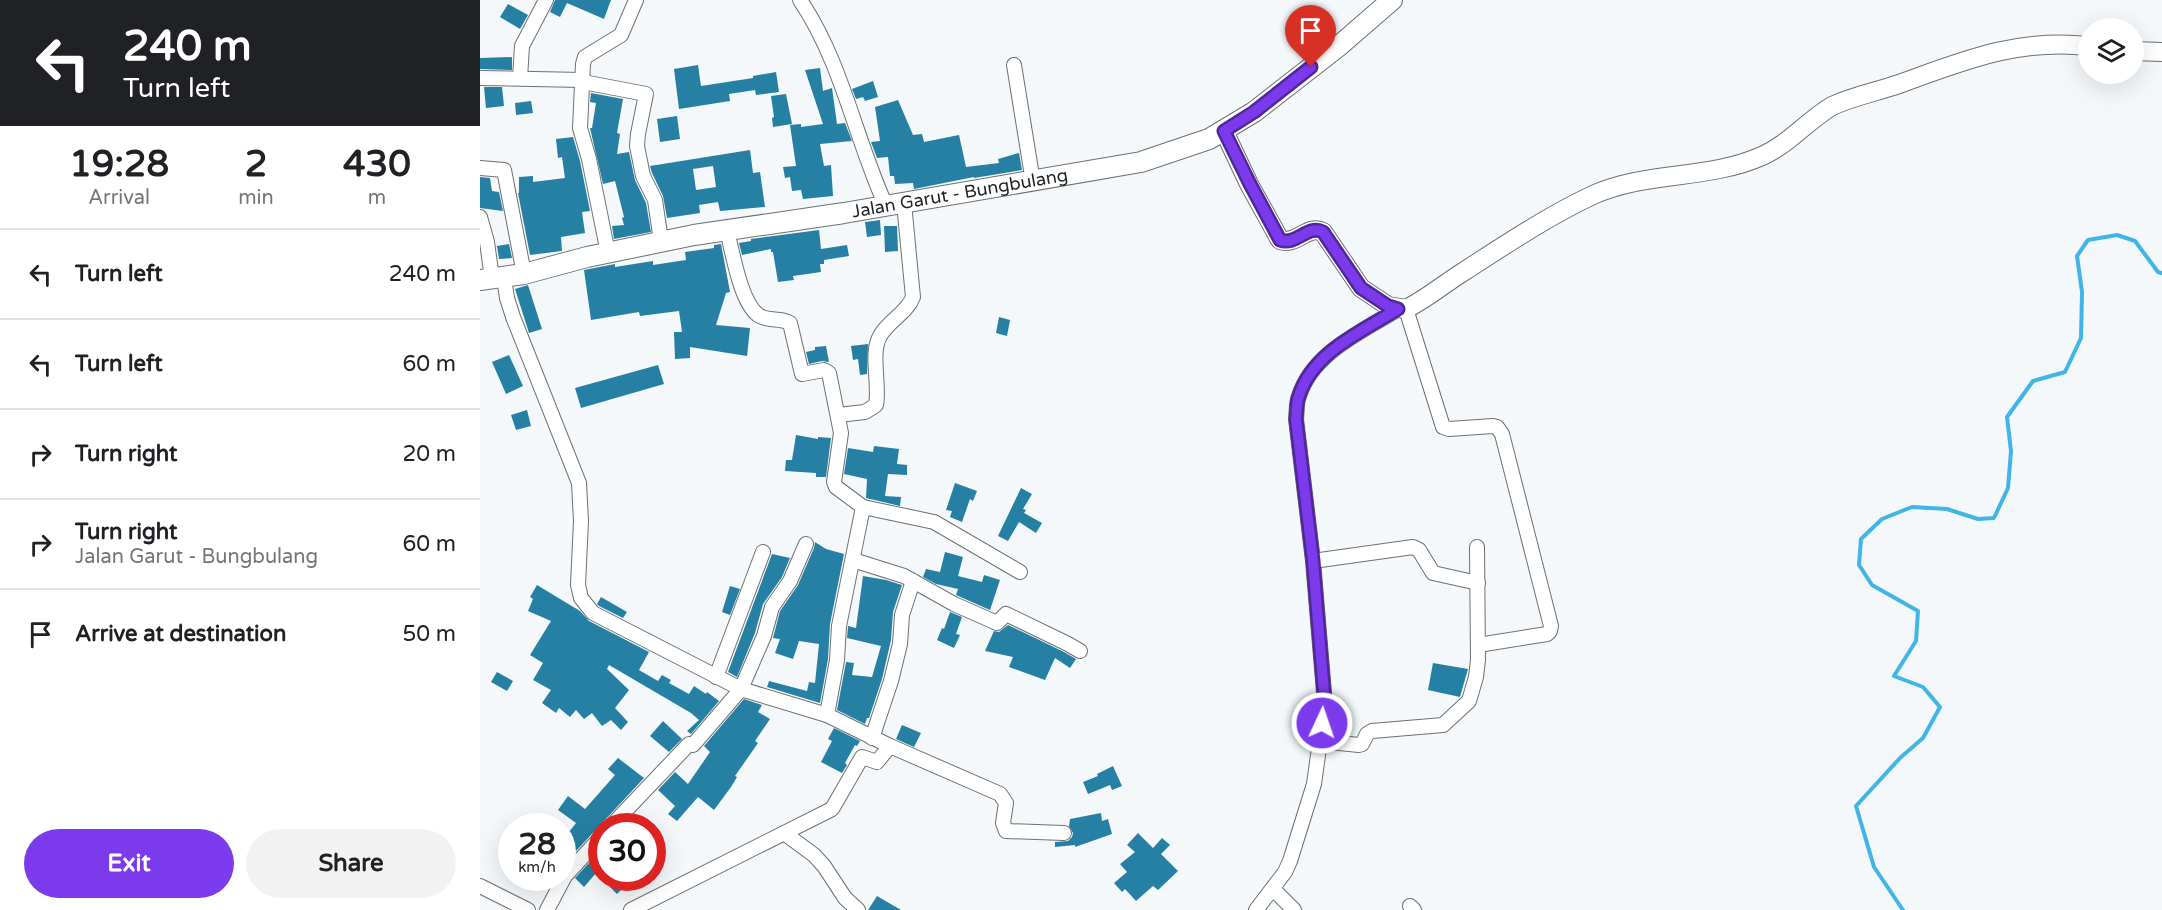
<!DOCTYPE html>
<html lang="en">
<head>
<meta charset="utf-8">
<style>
  body { margin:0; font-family:"Varela Round",sans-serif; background:#f2f2f2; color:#202124; height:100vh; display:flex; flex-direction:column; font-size:22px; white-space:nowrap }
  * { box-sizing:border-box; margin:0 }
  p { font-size:20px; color:#757577 }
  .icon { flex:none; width:33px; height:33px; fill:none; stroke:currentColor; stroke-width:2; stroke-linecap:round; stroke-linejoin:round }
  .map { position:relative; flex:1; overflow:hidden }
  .sheet { display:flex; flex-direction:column; background:#fff; width:480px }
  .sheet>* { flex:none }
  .guide { background:#202124; color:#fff; overflow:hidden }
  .tools { position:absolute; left:1598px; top:18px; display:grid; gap:12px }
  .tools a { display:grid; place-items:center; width:66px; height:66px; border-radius:50%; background:#fff; box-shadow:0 6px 24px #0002; font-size:30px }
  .speed { position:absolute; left:18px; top:813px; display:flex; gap:12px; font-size:30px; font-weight:700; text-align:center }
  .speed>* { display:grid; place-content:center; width:78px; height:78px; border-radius:50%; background:#fff; box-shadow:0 6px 24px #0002; line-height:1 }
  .speed small { font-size:15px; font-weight:400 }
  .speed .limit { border:9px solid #d22; background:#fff; color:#111 }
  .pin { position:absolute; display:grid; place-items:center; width:51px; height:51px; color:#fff; margin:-62px -26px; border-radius:50% 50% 50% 0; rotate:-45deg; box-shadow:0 0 6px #0007 }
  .pin .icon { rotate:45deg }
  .me { position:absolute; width:66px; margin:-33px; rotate:3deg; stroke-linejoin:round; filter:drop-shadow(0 0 4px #0008) }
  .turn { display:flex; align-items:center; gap:21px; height:126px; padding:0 24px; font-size:27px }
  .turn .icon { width:78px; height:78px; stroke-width:2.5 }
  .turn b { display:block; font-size:42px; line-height:51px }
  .eta { display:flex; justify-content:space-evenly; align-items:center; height:102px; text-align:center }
  .eta b { font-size:36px; font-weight:700; line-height:42px }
  .cta { display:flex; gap:12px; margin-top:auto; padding:12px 24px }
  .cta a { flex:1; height:69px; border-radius:36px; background:#7c3aed; color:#fff; font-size:24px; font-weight:700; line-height:69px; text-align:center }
  .cta a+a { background:#f2f2f2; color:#202124 }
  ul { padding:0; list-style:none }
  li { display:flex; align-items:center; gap:18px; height:90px; padding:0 24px; border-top:2px solid #e0e0e0 }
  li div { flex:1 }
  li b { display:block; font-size:22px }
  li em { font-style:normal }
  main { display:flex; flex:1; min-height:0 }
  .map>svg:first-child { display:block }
</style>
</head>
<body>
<main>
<section class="sheet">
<div class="guide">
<div class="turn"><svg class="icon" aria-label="left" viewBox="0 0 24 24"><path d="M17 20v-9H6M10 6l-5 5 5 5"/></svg><div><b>240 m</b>Turn left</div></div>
</div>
<div class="eta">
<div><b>19:28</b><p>Arrival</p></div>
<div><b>2</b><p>min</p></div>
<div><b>430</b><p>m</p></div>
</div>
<ul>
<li><svg class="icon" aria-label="left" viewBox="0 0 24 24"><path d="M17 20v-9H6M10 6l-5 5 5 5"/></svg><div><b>Turn left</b></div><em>240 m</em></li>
<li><svg class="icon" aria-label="left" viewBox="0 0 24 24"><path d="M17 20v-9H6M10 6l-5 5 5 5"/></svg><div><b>Turn left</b></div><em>60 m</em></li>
<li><svg class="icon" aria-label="right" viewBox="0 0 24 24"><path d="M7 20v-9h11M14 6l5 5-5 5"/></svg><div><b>Turn right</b></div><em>20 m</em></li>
<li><svg class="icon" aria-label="right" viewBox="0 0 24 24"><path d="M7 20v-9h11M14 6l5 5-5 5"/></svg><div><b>Turn right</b><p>Jalan Garut - Bungbulang</p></div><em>60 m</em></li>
<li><svg class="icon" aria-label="arrive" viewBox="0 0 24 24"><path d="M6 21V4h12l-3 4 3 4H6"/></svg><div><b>Arrive at destination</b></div><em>50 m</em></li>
</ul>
<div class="cta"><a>Exit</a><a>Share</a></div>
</section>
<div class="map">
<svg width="1682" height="910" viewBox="0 0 1682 910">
  <rect width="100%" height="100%" fill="#f4f8fa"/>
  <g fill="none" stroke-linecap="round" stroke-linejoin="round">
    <polyline stroke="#41b5e6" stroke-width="4" points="1423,910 1394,867 1376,806 1420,758 1443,738 1460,707 1443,687 1414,676 1436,641 1438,611 1392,585 1379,565 1381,539 1402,519 1432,507 1467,509 1498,519 1514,518 1528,488 1531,451 1527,417 1553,381 1585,372 1601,338 1602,292 1597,256 1608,240 1637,235 1655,241 1678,272 1682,273"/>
  </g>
  <g fill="#2680a4" fill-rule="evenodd">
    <polygon points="75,0 131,0 124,19 87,3 80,17 70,12"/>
    <polygon points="28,4 48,15 40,29 20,17"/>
    <polygon points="32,57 32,70 0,69 0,58"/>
    <polygon points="218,65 221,86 273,78 273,76 296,72 299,92 276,95 275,90 249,94 250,101 199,109 194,69"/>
    <polygon points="340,68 343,91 352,88 357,124 365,123 372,141 340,144 344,166 351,165 353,196 323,199 321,190 312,191 310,177 305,178 303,167 316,166 310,125 321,124 321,127 343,124 325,70"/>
    <polygon points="393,81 398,97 385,101 383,97 376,99 372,89"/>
    <polygon points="4,87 22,87 24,106 6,108"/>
    <polygon points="111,93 143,99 137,133 140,134 137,154 149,152 155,180 166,203 171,232 134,239 132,226 144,225 142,218 144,217 135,181 123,184 110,128 112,128 116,103 110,102"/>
    <polygon points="306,94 312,124 293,127 292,118 294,117 291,96"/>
    <polygon points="418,100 433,135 442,134 444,142 479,135 486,167 519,163 518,159 539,153 542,170 494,178 494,177 434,189 433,183 415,184 414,176 410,176 408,157 397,158 391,142 400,141 395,107"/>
    <polygon points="51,101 53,113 36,115 35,103"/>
    <polygon points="197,116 200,139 180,142 177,119"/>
    <polygon points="93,137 100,161 110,211 102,212 105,233 81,237 82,251 50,255 38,193 39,193 39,177 53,176 53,182 85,178 82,157 78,158 76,139"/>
    <path d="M 270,150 L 273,173 L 280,172 L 285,207 L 240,211 L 238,202 L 219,205 L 220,213 L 187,218 L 183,196 L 172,173 L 170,166 ZM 233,166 L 236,187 L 216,190 L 213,169 Z"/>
    <polygon points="0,177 10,178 12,191 19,192 23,211 0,208"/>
    <polygon points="400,220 401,235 387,237 385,222"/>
    <polygon points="404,226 417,226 418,251 405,252"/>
    <polygon points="339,230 341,249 367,245 369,256 344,260 344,264 340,264 341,272 313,276 314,280 298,282 293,252 291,252 291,249 262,255 259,243 271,241 271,239"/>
    <polygon points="29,244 32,258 19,259 17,246"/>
    <polygon points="241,244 250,292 246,293 236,325 270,328 267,356 210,347 210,358 195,359 194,332 202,332 199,311 160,316 159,312 111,320 104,270 135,264 135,267 173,261 173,265 206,260 205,252 234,248 234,245"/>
    <polygon points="48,285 62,329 49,333 35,289"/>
    <polygon points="519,317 530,320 527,336 516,333"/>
    <polygon points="388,344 387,374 380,375 378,359 373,360 371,346"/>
    <polygon points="346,346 349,362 342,361 329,364 326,352 335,350 335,347"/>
    <polygon points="29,355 43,386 26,394 12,362"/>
    <polygon points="178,365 184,384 101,408 95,388"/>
    <polygon points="47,410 51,426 36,430 31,415"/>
    <polygon points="316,435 338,439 338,437 351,438 346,477 336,477 336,473 305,471 306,460 312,460"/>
    <polygon points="394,446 419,449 417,464 427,465 427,475 408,474 405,496 421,497 420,506 386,498 387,479 364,474 368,448 393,452"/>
    <polygon points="475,483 497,491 493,501 490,499 482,522 470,517 472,511 466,510"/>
    <polygon points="541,488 552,494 543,509 546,510 544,513 562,523 556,533 539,522 528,541 518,536"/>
    <polygon points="335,542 346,549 364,554 350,624 348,659 340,703 287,687 289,681 327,691 329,682 335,683 339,644 319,641 313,659 295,653 300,639 293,638 300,611 318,585 334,548"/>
    <polygon points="465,552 483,557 478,576 502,582 504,575 520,580 510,610 476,595 478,589 456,584 443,577 446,569 460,572"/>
    <polygon points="292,554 310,558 302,577 283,604 275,633 257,677 248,672"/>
    <polygon points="383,576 406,580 422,585 413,612 411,640 402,679 389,718 387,718 385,724 357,710 366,662 374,663 372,675 392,677 401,646 367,638 368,626 376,628"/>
    <polygon points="57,585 100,611 109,621 169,652 159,670 178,681 182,675 191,680 189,683 209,694 214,686 226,694 227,692 239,701 211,734 207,731 219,720 211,713 129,665 127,669 149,690 135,708 148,722 141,730 131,720 122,726 112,713 104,719 96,710 90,717 79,708 76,713 62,703 71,690 53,680 63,663 50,655 71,621 48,611 53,599 50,597"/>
    <polygon points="250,586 260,589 250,615 242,612"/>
    <polygon points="121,597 147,612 143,618 119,606 117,604"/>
    <polygon points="470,612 482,617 476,634 480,635 474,648 457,640 462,628 464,629"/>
    <polygon points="528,625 584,652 596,659 590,668 575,658 565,680 529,667 533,657 505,651 514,631 519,632"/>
    <polygon points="953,663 988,669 980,697 948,690"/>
    <polygon points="17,672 33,681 27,691 11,682"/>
    <polygon points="264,699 282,705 278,712 290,719 275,741 278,743 255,776 257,777 251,787 234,810 218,797 197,821 188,814 195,806 178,790 195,772 208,784 230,752 224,746"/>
    <polygon points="183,721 202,739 189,752 170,736"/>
    <polygon points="422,725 441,733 434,747 416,739"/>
    <polygon points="354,728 380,741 377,746 375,745 365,763 367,765 362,773 341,762 352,741 348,739"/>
    <polygon points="138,758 164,778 95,852 84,844 92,834 89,832 96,823 78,810 88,796 105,809 135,775 128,769"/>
    <polygon points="633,766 642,786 632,790 630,785 608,794 603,782 618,776 617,774"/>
    <polygon points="621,813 622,821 628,819 632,834 595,847 595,845 575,847 575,842 588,841 592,837 593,833 589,826 590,819"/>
    <polygon points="658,833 673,848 682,838 690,845 681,854 698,871 678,890 673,886 656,901 645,889 642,892 634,883 647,872 640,864 655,852 647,845"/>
    <polygon points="121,850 122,866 104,887 95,878"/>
    <polygon points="139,878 153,878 137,894 130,887"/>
    <polygon points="397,896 421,910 388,910"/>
  </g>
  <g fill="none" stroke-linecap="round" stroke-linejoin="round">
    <g stroke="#6c7072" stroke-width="16">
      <g id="street">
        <path d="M 320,0 C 362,62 375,138 406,206"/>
        <polyline points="534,65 553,182"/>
        <polyline points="0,78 103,80"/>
        <polyline points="40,78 42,46 66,0"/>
        <polyline points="103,82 166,94 158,134 157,146 163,176 175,200 181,241"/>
        <polyline points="0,168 24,170 44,274"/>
        <polyline points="0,217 7,242 12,278"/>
        <polyline points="128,253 109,159 100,128 103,64 105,57 141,35 156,0"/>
        <polyline points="24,278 27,298 33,317 99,483 101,521 98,585 101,598 113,613 261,689 284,636 292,607 310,581 326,544"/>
        <polyline points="926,309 963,427 969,429 1013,426 1017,427 1022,434 1071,626 1070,631 1067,634 998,645"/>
        <path d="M 358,415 L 385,412 L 396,405 C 400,385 390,353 400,336 C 408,321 427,313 433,297 L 424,203"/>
        <polyline points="383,507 454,522 540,572"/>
        <polyline points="373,560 424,576 474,604 517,623 526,614 588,644 600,651"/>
        <polyline points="833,561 933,547 939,550 953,573 998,583"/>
        <polyline points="236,677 283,552"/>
        <polyline points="347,715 410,746 520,794 526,803 523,823 526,831 584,833"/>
        <polyline points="392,738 411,681 420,644 422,615 433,581"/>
        <polyline points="840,741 879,745 882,744 887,734 892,731 963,725 989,701 996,677 998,660 997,547"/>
        <path d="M 131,826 L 209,744 L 213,745 L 261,689 L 347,715 L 357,660 L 359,626 L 383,507 L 356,487 L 354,482 L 361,433 L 349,373 L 344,370 L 322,374 L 310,323 C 300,317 288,322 278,315 C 260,301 253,253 247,231"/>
        <polyline points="304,833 334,855 344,866 365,898 378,910"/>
        <polyline points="0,886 48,910"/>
        <polyline points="793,889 814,910"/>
        <polyline points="930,906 934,910"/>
        <polyline points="67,910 85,876 122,836"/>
        <polyline points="151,910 352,809 382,757 397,762 410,746"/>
        <path d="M 776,910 L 805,872 L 810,861 L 834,784 L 845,705 L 833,561 L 816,419 C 817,412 816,403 819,396 C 833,352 882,332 918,309"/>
      </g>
    </g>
    <g stroke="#6c7072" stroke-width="20">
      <g id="secondary">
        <polyline points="1653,51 1682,52"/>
        <path d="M 744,131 L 769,184 L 800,240 C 816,246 828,224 843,232 L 881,288 L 908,306 L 926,309 C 946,299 964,284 983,272 C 1025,245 1068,216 1113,195 C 1166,171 1228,180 1282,156 C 1309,144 1327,121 1352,106 C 1374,96 1396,92 1419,84 C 1483,61 1538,38 1608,46"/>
      </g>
    </g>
    <g stroke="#6c7072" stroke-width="22">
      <g id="primary">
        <path id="s1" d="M 0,280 L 44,274 L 107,257 L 214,235 L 364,213 L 661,162 L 729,139 L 774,112 L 860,45 L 912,0"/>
      </g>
    </g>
    <use href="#street" stroke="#fff" stroke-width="14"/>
    <use href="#secondary" stroke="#fff" stroke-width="18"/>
    <use href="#primary" stroke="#fff" stroke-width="20"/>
  </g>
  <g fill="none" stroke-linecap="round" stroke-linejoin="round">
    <g stroke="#51269a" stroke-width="15">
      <path id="route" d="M 831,67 L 774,112 L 744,131 L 770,184 L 800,240 C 816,246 828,224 843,232 L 881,288 L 908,306 L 918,309 C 881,332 833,352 819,396 C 816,403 817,412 816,419 L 833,561 L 845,705 L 842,723"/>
    </g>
    <use href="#route" stroke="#7c3aed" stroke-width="10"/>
  </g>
  <g text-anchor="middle" stroke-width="5" stroke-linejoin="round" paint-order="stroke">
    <g font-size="18" fill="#1f2021" stroke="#fff">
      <text dy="6" stroke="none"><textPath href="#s1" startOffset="488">Jalan Garut - Bungbulang</textPath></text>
    </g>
  </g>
</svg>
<div class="tools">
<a><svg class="icon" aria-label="layers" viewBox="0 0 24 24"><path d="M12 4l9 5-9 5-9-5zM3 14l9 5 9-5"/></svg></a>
</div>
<div class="speed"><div>28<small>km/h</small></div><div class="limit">30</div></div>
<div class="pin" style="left:831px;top:67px;background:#d93025"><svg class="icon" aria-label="arrive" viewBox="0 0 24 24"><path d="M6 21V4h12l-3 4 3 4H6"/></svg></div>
<svg class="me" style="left:842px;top:723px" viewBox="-20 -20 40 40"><circle r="17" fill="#7c3aed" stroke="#fff" stroke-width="3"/><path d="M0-11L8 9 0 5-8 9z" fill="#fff"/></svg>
</div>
</main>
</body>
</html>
